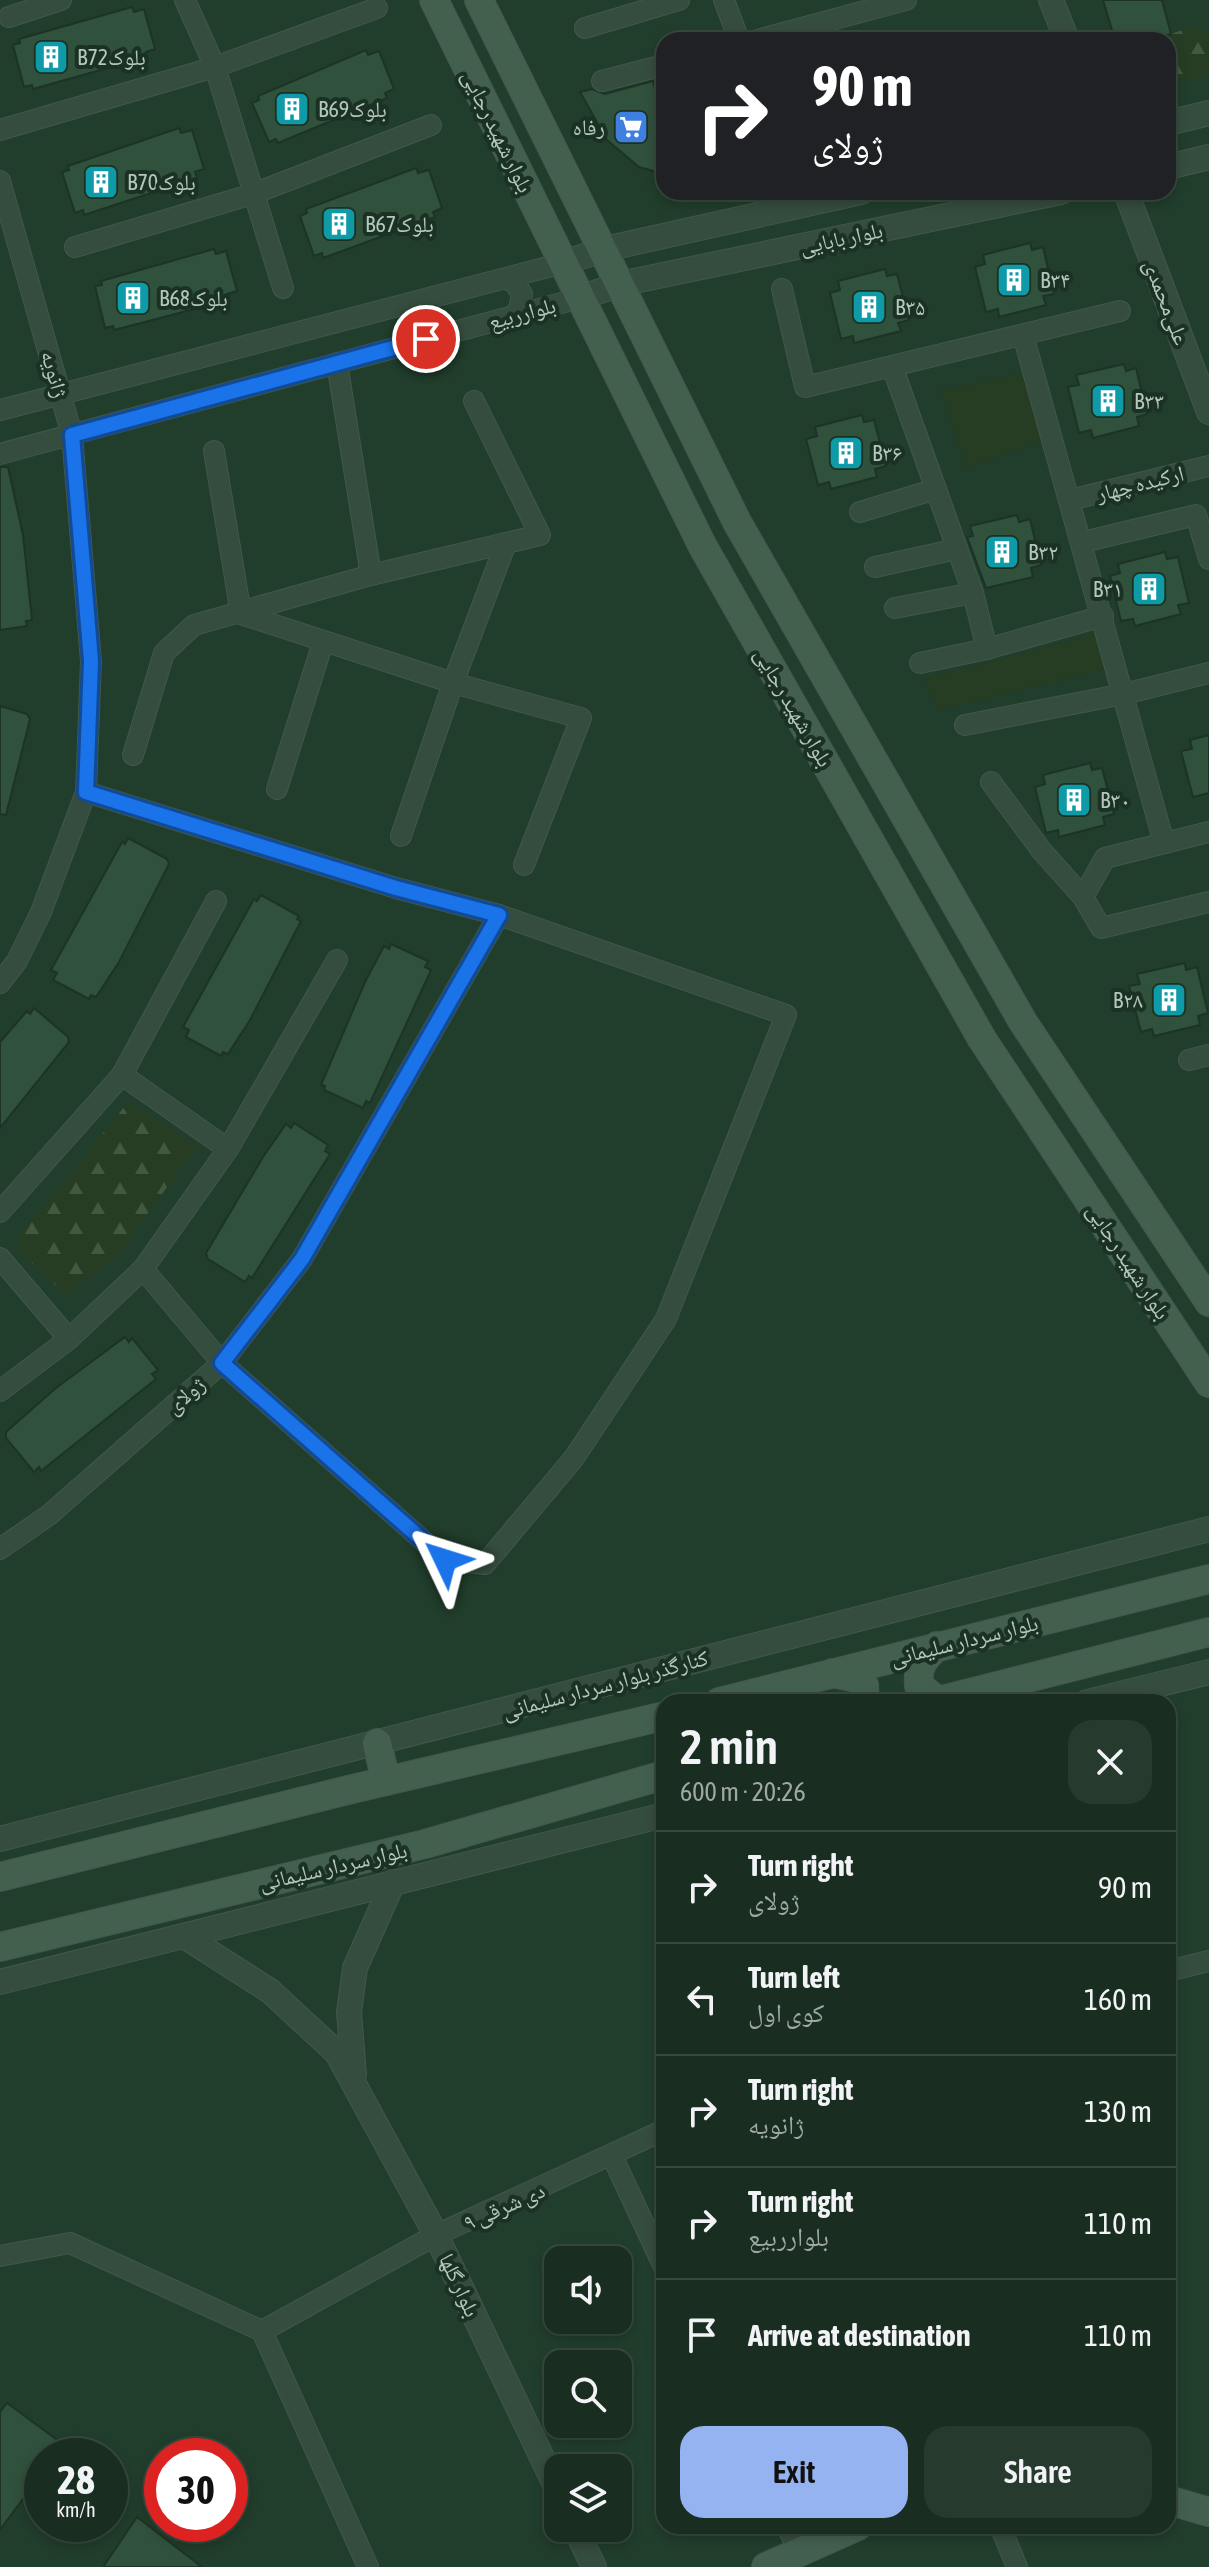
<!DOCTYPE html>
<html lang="en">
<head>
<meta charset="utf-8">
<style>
  body { margin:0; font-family:"Asap Condensed","Noto Naskh Arabic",sans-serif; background:#263a2d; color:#f1f3f6; height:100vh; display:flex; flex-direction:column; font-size:30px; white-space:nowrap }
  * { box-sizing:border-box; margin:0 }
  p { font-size:26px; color:#9fa8a5 }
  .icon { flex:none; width:44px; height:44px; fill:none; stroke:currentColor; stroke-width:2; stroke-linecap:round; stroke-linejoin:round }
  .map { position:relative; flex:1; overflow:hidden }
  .side { position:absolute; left:656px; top:1694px; width:520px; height:840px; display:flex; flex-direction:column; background:#192e20; border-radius:24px; box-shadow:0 4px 12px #0003,0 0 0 2px #374a3e }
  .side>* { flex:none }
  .top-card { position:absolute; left:656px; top:32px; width:520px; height:168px; border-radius:24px; box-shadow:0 4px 12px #0003,0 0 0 2px #374a3e; background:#202124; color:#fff; overflow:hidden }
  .tools { position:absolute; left:544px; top:2246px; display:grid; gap:16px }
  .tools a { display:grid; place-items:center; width:88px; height:88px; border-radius:16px; background:#192e20; box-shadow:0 4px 12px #0003,0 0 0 2px #374a3e; font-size:40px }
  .speed { position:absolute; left:24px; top:2438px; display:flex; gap:16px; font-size:40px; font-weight:700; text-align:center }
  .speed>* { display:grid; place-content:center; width:104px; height:104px; border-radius:50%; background:#192e20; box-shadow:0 4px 12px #0003,0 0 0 2px #374a3e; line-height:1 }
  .speed small { font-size:20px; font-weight:400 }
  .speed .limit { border:12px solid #d22; background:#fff; color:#111 }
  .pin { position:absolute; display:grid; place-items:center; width:68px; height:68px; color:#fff; margin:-34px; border:4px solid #fff; border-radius:50%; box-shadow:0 2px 8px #0007 }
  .me { position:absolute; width:88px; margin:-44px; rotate:311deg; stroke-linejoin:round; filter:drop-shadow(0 0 6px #0008) }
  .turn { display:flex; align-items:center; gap:28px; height:168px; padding:0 24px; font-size:36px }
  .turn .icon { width:104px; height:104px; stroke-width:2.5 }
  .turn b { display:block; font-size:56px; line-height:68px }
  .round { display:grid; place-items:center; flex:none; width:84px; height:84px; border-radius:24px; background:#263a2d }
  .overview { display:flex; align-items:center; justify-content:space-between; height:136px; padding:0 24px }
  h1 { font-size:48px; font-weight:600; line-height:60px }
  .cta { display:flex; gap:16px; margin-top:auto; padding:16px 24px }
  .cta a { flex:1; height:92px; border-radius:24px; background:#95b2f1; color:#111; font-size:32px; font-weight:600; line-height:92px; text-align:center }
  .cta a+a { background:#263a2d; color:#f1f3f6 }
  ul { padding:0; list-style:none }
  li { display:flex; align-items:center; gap:24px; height:112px; padding:0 24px; border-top:2px solid #374a3e }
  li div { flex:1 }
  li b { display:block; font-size:30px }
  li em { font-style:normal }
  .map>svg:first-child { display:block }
</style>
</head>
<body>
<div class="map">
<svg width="1209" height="2567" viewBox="0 0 1209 2567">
  <defs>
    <pattern id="forest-firs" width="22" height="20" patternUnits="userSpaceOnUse" patternTransform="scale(2)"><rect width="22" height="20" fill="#263d23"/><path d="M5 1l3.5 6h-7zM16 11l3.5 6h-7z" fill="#435841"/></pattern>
  </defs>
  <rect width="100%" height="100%" fill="#213d2b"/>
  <g fill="#263d23">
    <polygon points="1024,373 1046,440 966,468 941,391"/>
    <polygon points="1095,634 1109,668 938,710 923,680"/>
  </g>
  <g fill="url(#forest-firs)">
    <polygon points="1199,24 1209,40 1209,75 1188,80 1168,75 1168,40 1154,40"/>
    <polygon points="129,1101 197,1146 117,1256 66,1295 20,1252 17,1240"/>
  </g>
  <g fill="#30513c" stroke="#1d3325" stroke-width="2">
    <polygon points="1103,0 1162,0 1171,34 1153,40 1115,40"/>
    <polygon points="132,7 134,12 144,9 155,49 146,52 147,57 33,89 32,85 24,87 13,45 20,43 19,39"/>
    <polygon points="366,50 368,55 379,51 394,89 385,93 387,98 278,143 276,139 269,142 252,103 259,100 258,96"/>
    <polygon points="653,81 664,130 664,174 639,167 607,140 580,92 592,89 605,94"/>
    <polygon points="179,128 181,133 192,130 204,169 195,172 197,178 84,215 83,210 75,213 62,172 69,170 68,166"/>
    <polygon points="416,168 418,173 429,170 442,208 433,212 435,217 323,258 322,253 314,256 300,216 307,213 306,209"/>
    <polygon points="1030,243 1032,250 1043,247 1054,294 1043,296 1046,305 999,317 998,309 986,312 975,267 985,264 983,255"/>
    <polygon points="214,249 216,254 226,251 237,291 227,294 229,300 114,330 113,326 105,328 95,286 102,285 101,281"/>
    <polygon points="885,269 887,276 897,274 909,320 898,323 901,331 854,343 853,336 841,339 830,293 840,290 838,281"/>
    <polygon points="1124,364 1126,371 1136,368 1147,414 1137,417 1139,426 1093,438 1091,430 1079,433 1068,387 1079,385 1076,375"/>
    <polygon points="862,415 864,422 874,420 886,466 875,469 877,477 831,489 829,482 818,485 806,439 817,436 815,427"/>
    <polygon points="0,467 8,467 23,535 32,620 26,621 27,626 0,630"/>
    <polygon points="1017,515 1019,522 1030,519 1041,565 1031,568 1033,577 986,588 967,537 973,536 970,526"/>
    <polygon points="1165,552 1167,559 1178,557 1189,603 1178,605 1181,614 1135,626 1133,619 1121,621 1110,576 1120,573 1118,564"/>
    <polygon points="0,706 27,714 30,719 6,815 0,814"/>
    <polygon points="1209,735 1209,793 1193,797 1181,751 1192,749 1190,740"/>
    <polygon points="1090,763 1092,770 1102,768 1114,814 1103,817 1105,825 1059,837 1058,830 1046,833 1035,787 1045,784 1043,775"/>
    <polygon points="128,838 167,859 169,864 119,962 96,997 91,995 89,999 53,980 57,973 51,970 122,842 125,844"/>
    <polygon points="261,895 299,916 297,919 301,921 250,1020 228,1054 223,1052 221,1056 186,1037 189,1030 183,1027 254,899 257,901"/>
    <polygon points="391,944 428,961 425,967 431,970 370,1103 366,1101 363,1108 324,1090 325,1086 321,1085 365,982 384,946 389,949"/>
    <polygon points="1185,963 1186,970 1197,967 1208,1013 1198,1016 1200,1025 1154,1036 1152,1029 1141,1032 1129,986 1140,984 1137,974"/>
    <polygon points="34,1008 68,1037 69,1042 0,1128 0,1042 27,1011 30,1014"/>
    <polygon points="294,1123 328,1145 325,1151 330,1154 252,1278 249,1276 245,1282 208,1259 206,1253 263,1157 286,1124 291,1128"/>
    <polygon points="125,1337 129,1342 132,1338 158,1370 152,1374 156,1379 41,1471 39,1467 34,1472 6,1438 6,1432 56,1388"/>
    <polygon points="7,2403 79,2456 42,2456 42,2473 0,2530 0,2412"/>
    <polygon points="137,2517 202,2567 103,2567"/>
  </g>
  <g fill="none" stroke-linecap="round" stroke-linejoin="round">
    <g stroke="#41584a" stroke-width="22">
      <g id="minor">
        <polyline points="185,0 215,67 283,288"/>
        <polyline points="724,0 739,40"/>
        <polyline points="9,17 61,0"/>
        <polyline points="585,28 679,0"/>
        <polyline points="757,40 906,0"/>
        <polyline points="602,81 664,65"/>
        <polyline points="0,130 215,67 377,8"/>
        <polyline points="0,181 72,435 91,661 86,792 41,912 17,961 0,983"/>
        <polyline points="75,247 253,194 431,125"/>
        <polyline points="505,279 513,281 522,294 519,309 514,315"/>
        <polyline points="782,289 805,387 1120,311"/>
        <polyline points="1023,335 1164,843"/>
        <polyline points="337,363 371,575"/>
        <polyline points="892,366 973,593 987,649"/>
        <polyline points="0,410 563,263"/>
        <polyline points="214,451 241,614 453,683 581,718 524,865"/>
        <polyline points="0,454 580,298"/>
        <polyline points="1070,500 1209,466"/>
        <polyline points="860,512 936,489"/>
        <polyline points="1083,542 1196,515 1209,559"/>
        <polyline points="875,567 957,549"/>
        <polyline points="895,608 973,593"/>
        <polyline points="920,663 987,649 1103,616"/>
        <polyline points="965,725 1124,694 1209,673"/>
        <polyline points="133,755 164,653 194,625 371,575 540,535 474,401"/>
        <polyline points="991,782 1041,850 1083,897"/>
        <polyline points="277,789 323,642"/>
        <polyline points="1209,832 1105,858 1083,897 1101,928 1209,902"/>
        <polyline points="401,836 453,683 506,543"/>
        <polyline points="1189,1060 1209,1055"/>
        <polyline points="122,1075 228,1149"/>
        <polyline points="0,1212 122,1075 216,901"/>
        <polyline points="0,1258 69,1339"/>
        <polyline points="143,1269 228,1149 337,960"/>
        <polyline points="0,1391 69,1339 143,1269 222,1363 445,1560 485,1564 574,1458 666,1319 786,1015 499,915 396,888 86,792"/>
        <polyline points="0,1549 49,1515 222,1363 302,1259 499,915"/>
        <polyline points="1168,1971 1209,1961"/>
        <polyline points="612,2156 664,2267"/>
        <polyline points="0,2256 70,2243 262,2331 368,2567"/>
        <polyline points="262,2331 436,2235 664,2130"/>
        <polyline points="787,2526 799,2552"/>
        <polyline points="1000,2526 1017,2567"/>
      </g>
    </g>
    <g stroke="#41584a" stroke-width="26">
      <g id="tertiary">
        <polyline points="1051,0 1067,40"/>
        <polyline points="1168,123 1209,113"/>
        <polyline points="1168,167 1209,157"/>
        <polyline points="1126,192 1209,412"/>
        <polyline points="563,263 605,249 861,192"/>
        <polyline points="580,298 620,284 1061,192"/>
        <polyline points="1087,1702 1209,1672"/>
        <polyline points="0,1839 1209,1529"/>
        <polyline points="184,1936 270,1991 337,2053 436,2235 558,2491"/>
        <polyline points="0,1982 664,1815"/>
        <polyline points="354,2075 349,2012 355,1968 393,1882"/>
        <polyline points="575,2528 594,2567"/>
      </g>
    </g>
    <g stroke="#41584a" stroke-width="30">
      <g id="secondary">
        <polyline points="434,0 702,545 982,1039 1209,1383"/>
        <polyline points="479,0 737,522 1023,1022 1209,1302"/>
        <path d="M 937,1646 C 923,1660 917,1666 919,1686 L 938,1701"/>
        <polyline points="833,1673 856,1678 864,1685 865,1702"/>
        <polyline points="719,1702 1209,1579"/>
        <polyline points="934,1702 1209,1632"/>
        <polyline points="377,1743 386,1781"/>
        <polyline points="0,1877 348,1790 664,1716"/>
        <polyline points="0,1947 425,1844 664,1775"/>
        <polyline points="1168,2500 1209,2512"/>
        <polyline points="766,2567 858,2526"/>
      </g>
    </g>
    <use href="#minor" stroke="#354d3e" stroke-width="20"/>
    <use href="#tertiary" stroke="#354d3e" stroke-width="24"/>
    <use href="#secondary" stroke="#43604f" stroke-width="28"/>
  </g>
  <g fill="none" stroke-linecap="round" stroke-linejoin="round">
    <g stroke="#114b97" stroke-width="20">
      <polyline id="route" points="426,339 72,435 91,661 86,792 396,888 499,915 302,1259 222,1363 445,1560"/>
    </g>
    <use href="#route" stroke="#1a73e8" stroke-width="14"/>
  </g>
  <defs>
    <g id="building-square" transform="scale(1.8)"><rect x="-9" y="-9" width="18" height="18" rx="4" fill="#0f9aa8" stroke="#1b3123"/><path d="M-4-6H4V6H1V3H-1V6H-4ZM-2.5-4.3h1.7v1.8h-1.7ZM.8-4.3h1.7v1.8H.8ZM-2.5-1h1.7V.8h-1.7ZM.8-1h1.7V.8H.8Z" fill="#fff"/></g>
    <g id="supermarket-square" transform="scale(1.8)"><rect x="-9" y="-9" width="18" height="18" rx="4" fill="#3f7fe0" stroke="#1b3123"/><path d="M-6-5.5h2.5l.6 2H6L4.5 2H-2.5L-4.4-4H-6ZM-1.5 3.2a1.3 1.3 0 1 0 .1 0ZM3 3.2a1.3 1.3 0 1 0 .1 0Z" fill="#fff"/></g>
  </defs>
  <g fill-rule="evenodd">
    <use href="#building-square" x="51" y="57"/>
    <use href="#building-square" x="292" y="109"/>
    <use href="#supermarket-square" x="631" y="127"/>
    <use href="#building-square" x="101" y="182"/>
    <use href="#building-square" x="339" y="224"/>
    <use href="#building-square" x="1014" y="280"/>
    <use href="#building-square" x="133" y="298"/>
    <use href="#building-square" x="869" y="307"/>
    <use href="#building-square" x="1108" y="401"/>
    <use href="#building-square" x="846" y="453"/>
    <use href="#building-square" x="1002" y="552"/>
    <use href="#building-square" x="1149" y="589"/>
    <use href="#building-square" x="1074" y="800"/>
    <use href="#building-square" x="1169" y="1000"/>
  </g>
  <g text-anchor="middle" stroke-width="8" stroke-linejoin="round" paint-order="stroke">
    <g font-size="22" fill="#b1c8ba" stroke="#1b3123" text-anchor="start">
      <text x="77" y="65">B72بلوک</text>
      <text x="318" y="117">B69بلوک</text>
      <text x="605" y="135" text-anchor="end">رفاه</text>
      <text x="127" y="190">B70بلوک</text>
      <text x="365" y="232">B67بلوک</text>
      <text x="1040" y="288">B۳۴</text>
      <text x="159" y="306">B68بلوک</text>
      <text x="895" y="315">B۳۵</text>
      <text x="1134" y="409">B۳۳</text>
      <text x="872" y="461">B۳۶</text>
      <text x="1028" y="560">B۳۲</text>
      <text x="1123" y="597" text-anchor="end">B۳۱</text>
      <text x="1100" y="808">B۳۰</text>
      <text x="1143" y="1008" text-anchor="end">B۲۸</text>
    </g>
    <g font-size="22" fill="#b1c8ba" stroke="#1b3123">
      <text transform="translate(498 131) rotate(64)" y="8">بلوار شهید رجایی</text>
      <text transform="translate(841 238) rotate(-12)" y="8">بلوار بابایی</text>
      <text transform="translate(1167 302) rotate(69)" y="8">علی‌محمدی</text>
      <text transform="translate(522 313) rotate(-15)" y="8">بلوارربیع</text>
      <text transform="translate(55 374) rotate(74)" y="8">ژانویه</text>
      <text transform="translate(1140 483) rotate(-14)" y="8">ارکیده چهار</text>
      <text transform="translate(794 707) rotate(60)" y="8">بلوار شهید رجایی</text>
      <text transform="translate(1129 1261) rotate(57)" y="8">بلوار شهید رجایی</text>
      <text transform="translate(185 1395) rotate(-41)" y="8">ژولای</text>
      <text transform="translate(964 1640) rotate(-14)" y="8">بلوار سردار سلیمانی</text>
      <text transform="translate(605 1684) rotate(-15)" y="8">کنارگذر بلوار سردار سلیمانی</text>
      <text transform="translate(333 1866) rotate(-13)" y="8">بلوار سردار سلیمانی</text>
      <text transform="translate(504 2206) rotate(-24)" y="8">۹ دی شرقی</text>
      <text transform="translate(460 2285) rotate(65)" y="8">بلوار گلها</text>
    </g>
  </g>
</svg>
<div class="tools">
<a><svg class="icon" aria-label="sound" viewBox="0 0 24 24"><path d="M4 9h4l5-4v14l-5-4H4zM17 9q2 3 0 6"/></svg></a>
<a><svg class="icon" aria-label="search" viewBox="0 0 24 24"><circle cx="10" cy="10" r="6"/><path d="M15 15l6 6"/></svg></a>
<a><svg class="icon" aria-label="layers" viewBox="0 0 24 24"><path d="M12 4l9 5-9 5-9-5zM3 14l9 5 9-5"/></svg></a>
</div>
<div class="speed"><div>28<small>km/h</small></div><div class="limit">30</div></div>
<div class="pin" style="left:426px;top:339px;background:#d93025"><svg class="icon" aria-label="arrive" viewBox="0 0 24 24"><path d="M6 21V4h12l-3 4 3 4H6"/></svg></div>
<svg class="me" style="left:445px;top:1560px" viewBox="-20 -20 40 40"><path d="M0-17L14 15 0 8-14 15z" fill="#1a73e8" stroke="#fff" stroke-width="4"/></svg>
<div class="top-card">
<div class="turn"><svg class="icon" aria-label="right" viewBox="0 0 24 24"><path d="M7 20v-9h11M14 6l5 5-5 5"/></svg><div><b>90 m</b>ژولای</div></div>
</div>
<section class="side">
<div class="overview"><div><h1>2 min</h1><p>600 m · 20:26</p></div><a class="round"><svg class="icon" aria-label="close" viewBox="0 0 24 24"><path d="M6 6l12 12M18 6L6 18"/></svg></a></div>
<ul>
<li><svg class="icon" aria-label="right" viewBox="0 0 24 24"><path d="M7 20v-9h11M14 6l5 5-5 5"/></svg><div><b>Turn right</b><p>ژولای</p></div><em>90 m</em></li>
<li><svg class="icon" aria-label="left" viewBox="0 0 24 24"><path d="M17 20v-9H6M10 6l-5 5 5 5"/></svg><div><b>Turn left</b><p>کوی اول</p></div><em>160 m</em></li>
<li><svg class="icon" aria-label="right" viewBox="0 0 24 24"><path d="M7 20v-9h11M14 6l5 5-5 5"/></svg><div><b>Turn right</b><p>ژانویه</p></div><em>130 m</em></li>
<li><svg class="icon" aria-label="right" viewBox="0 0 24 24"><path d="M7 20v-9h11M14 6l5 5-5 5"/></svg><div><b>Turn right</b><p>بلوارربیع</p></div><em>110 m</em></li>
<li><svg class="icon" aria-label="arrive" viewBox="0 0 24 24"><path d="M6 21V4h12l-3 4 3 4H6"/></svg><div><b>Arrive at destination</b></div><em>110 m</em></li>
</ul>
<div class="cta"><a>Exit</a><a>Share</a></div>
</section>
</div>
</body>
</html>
